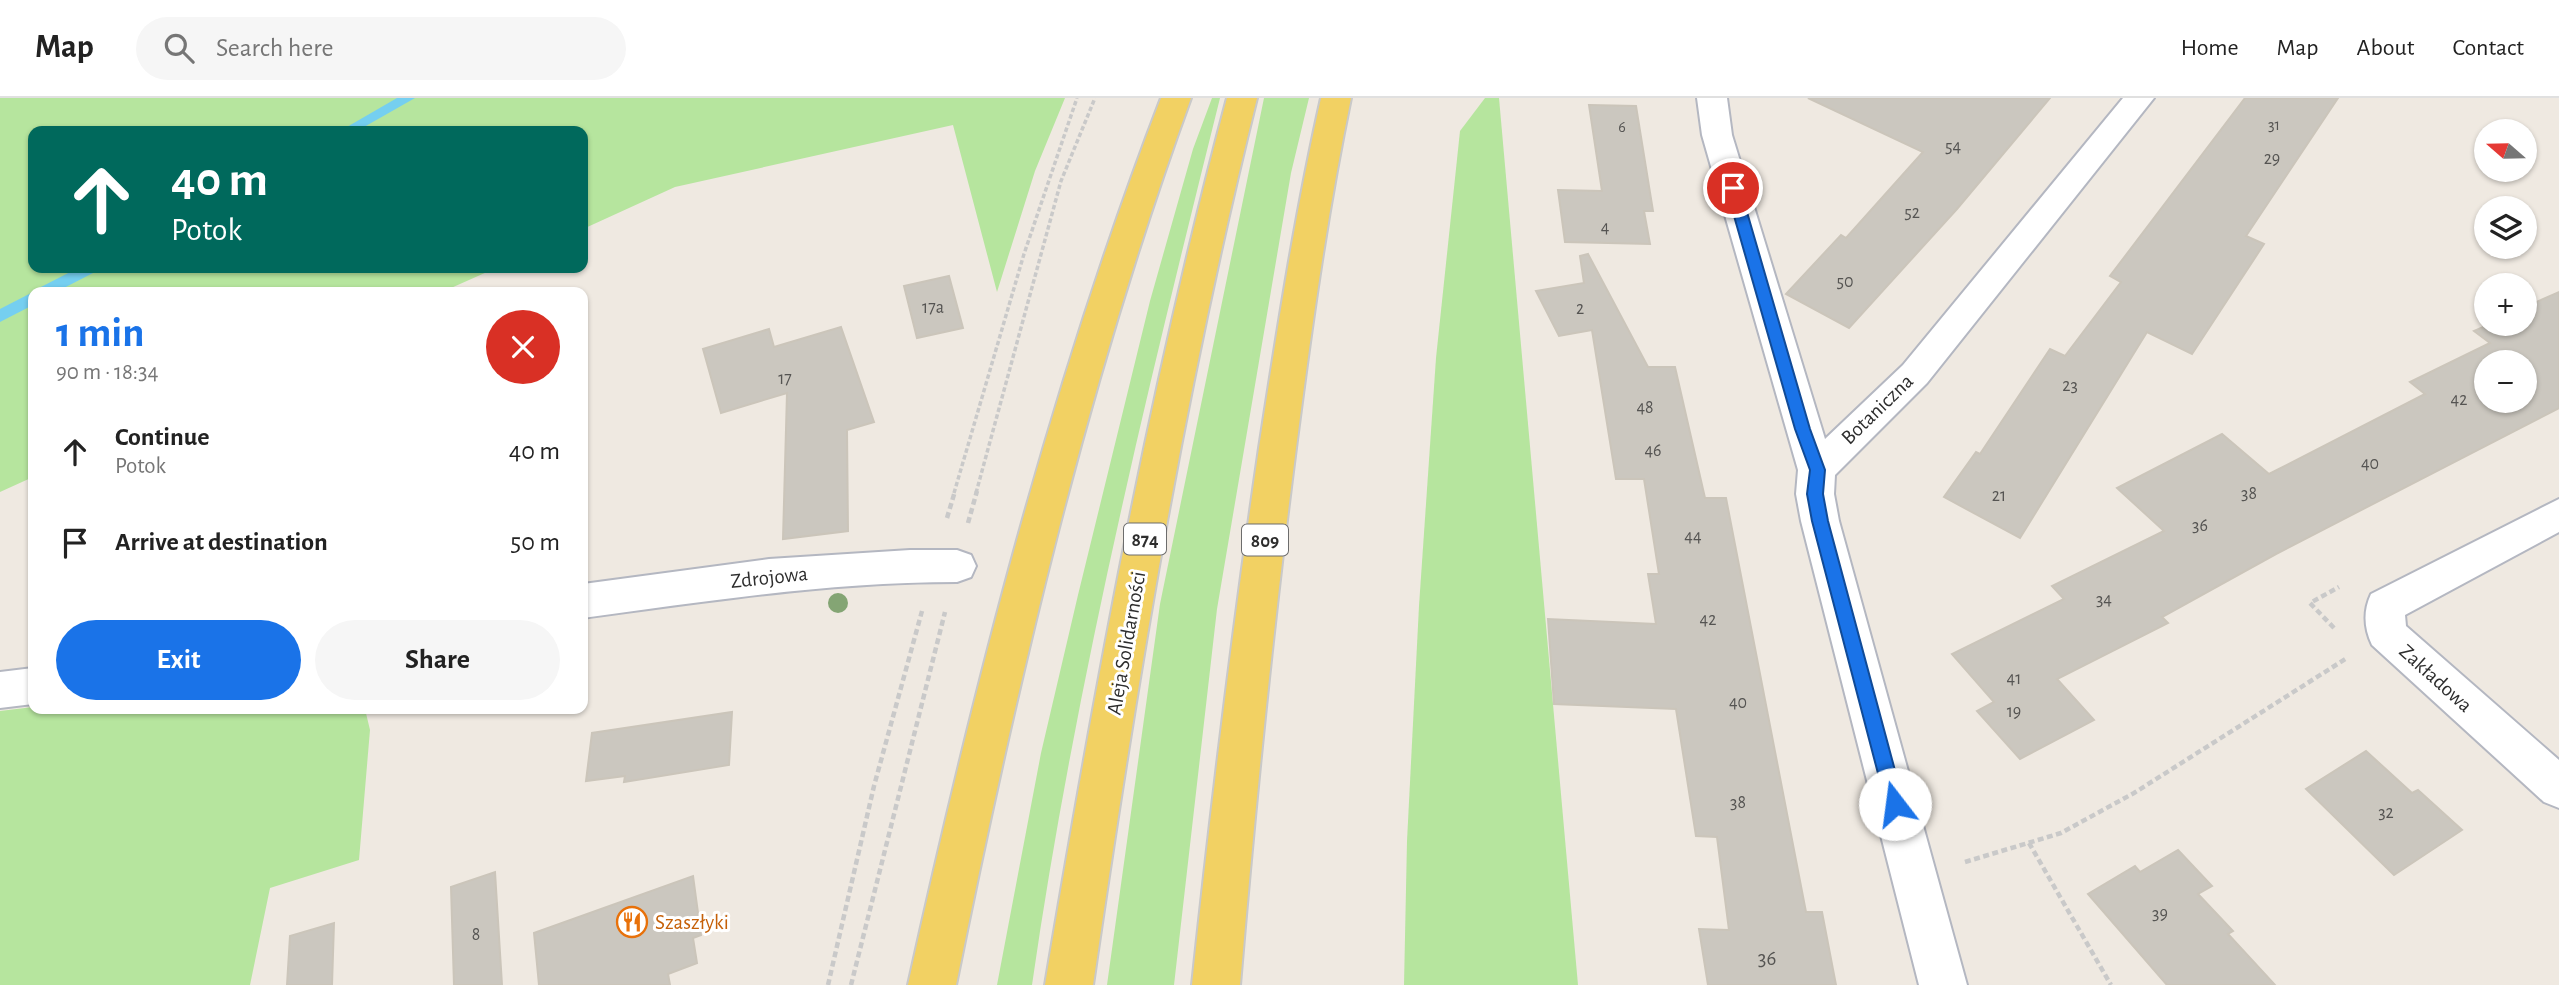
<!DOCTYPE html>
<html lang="en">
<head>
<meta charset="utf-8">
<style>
  body { margin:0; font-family:"Alegreya Sans",sans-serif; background:#f6f6f6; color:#222; height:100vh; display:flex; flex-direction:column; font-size:26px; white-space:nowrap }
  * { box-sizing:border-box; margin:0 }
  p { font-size:23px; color:#767676 }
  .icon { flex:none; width:38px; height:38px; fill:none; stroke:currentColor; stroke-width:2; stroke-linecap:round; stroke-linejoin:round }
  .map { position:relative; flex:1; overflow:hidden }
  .sheet { position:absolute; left:28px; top:189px; width:560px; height:427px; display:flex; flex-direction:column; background:#fff; border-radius:14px; box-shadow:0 2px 5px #0004 }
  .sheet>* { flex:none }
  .top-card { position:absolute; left:28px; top:28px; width:560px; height:147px; border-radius:14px; box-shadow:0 2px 5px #0004; background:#00695c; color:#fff; overflow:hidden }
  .needle { width:46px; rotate:290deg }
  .controls { position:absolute; left:2474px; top:21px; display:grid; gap:14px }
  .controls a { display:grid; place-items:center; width:63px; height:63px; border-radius:50%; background:#fff; box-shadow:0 2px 5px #0004; font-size:35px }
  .pin { position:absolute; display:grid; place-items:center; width:60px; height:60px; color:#fff; margin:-30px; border:4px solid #fff; border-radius:50%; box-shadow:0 2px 7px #0007 }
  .me { position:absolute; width:77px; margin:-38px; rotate:345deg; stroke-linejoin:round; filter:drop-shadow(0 0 5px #0008) }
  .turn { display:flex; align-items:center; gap:24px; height:147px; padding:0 28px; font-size:32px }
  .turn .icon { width:91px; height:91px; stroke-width:2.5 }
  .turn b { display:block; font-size:49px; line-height:60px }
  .round { display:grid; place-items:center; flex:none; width:74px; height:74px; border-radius:37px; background:#f6f6f6 }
  .head { display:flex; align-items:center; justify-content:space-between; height:119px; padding:0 28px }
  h1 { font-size:42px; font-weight:700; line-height:52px; color:#1a73e8 }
  .button { display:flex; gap:14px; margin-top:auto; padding:14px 28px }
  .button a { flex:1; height:80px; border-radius:42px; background:#1a73e8; color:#fff; font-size:28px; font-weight:700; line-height:80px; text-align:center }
  .button a+a { background:#f6f6f6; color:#222 }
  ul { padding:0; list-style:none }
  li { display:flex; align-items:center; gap:21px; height:91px; padding:0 28px }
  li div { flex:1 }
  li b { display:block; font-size:26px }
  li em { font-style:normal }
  header { display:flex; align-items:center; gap:42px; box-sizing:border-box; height:98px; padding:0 35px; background:#fff; border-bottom:2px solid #e0e0e0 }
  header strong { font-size:33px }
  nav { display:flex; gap:38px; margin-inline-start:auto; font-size:24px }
  .search { width:490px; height:63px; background:#f6f6f6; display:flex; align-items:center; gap:18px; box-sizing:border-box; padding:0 24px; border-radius:38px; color:#767676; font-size:26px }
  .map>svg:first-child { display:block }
</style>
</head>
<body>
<header>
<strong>Map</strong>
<div class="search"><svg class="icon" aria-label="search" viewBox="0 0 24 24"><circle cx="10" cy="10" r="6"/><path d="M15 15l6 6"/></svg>Search here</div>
<nav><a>Home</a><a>Map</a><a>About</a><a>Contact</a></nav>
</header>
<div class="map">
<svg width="2559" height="887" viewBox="0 0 2559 887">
  <rect width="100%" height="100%" fill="#efe9e1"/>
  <g fill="#b6e59e">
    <polygon points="0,0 1065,0 1035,73 997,194 953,27 675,89 583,131 583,33 33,33 33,170 496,170 442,194 33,194 33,379 0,394"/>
    <path d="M 1212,0 L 1220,0 C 1147,293 1075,588 1032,887 L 997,887 L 1041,655 L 1078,497 L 1150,203 L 1193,51 Z"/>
    <polygon points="1264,0 1309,0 1291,75 1217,511 1174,887 1107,887 1160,506"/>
    <polygon points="1485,0 1499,0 1578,887 1404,887 1407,743 1419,508 1436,260 1460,33"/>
    <polygon points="33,609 365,611 370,632 359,762 270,790 250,887 0,887 0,613"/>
  </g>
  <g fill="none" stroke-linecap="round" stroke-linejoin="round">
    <g fill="#75cff0" fill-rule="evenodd">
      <polygon points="397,0 415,0 357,33 340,33"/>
      <polygon points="78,170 98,170 95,174 56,194 36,194 39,190"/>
      <polygon points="33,194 33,207 0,224 0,211"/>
    </g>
  </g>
  <g fill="#cbc7bf" stroke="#cbc5ba" stroke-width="2" fill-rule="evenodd">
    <polygon points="1808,0 2050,0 1957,111 1849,230 1786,196 1841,137 1846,140 1923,54"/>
    <polygon points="2245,0 2338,0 2246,138 2264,146 2192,256 2147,234 2020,440 1944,399 1976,354 1980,356 2050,251 2065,258 2121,184 2110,178"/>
    <polygon points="1589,7 1636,8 1653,113 1644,113 1650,146 1565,144 1558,92 1602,93"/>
    <polygon points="1588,156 1648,269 1675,269 1705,400 1726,400 1806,814 1822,814 1836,887 1708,887 1699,831 1729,832 1717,739 1696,738 1676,611 1554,606 1548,521 1656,526 1648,476 1659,476 1644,381 1616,381 1592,232 1559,238 1536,193 1584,185 1580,158"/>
    <polygon points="949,178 963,230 917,240 904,188"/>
    <path d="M 2559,194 L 2559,310 L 2276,456 L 2162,519 L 2168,525 L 2057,581 L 2094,622 L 2020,661 L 1977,613 L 1994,604 L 1952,556 L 2064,501 L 2052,488 L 2164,433 L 2117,390 L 2222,336 L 2269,376 L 2425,296 L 2410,284 L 2490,245 L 2474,233 L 2490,226 L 2525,226 L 2525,209 ZM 2487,264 L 2525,264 L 2525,303 L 2487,303 Z"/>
    <polygon points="841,229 874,324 847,332 848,433 783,441 787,295 721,315 703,251 769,231 774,249"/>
    <polygon points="732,614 729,667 624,684 625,678 586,683 592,635"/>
    <polygon points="2366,653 2412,695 2418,692 2462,732 2394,777 2306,691"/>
    <polygon points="2178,752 2212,788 2198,796 2233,833 2228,836 2275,887 2167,887 2088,796 2135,768 2140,774"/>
    <polygon points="495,774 502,887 454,887 451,789"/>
    <polygon points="693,778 701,837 693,840 697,865 668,876 670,887 539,887 534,835"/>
    <polygon points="334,825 332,887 287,887 290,838"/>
  </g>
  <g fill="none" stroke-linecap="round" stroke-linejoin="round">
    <g stroke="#b4b7c1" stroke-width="4">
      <g id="street">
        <polygon points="1697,0 1727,0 1732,37 1825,341 1903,267 2123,0 2154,0 1927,285 1835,377 1834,396 1839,423 1967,887 1919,887 1801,423 1796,396 1798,372 1702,37"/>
        <path d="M 2559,401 L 2559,434 L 2405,517 L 2406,528 L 2559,662 L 2559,710 L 2544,704 L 2372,547 C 2364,530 2363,513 2371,496 Z"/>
        <path d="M 910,452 L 957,452 L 971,457 L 976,468 L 971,479 L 957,484 C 830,484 708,503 583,520 L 583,486 L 769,461 Z"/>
        <polygon points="33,570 33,606 0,610 0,574"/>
      </g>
    </g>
    <g stroke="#c9c9c9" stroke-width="4">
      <g id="primary">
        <path d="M 1161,0 L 1191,0 C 1086,287 1016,588 956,887 L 908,887 C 974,588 1051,286 1161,0 Z"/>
        <path d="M 1227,0 L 1257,0 C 1184,293 1136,589 1093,887 L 1045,887 C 1095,589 1149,292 1227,0 Z"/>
        <path d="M 1321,0 L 1351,0 C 1327,116 1311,233 1296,350 C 1273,529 1255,708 1240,887 L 1192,887 C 1211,708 1233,528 1259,350 C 1277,233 1295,116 1321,0 Z"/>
      </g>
    </g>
    <g stroke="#c9c9c9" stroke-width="3.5" stroke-dasharray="4.5 2.5" stroke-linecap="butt">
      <polyline points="954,395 1024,156 1077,0"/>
      <polyline points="976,395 1061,83 1095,0"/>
    </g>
    <g stroke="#c9c9c9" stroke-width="4.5" stroke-dasharray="6 3.5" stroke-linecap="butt">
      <polyline points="947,420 955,393"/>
      <polyline points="968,425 977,393"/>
      <polyline points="2334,530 2310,505 2339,489"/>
      <polyline points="2029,745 2111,887"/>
      <polyline points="1965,764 2061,735 2134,695 2347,560"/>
      <polyline points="828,887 874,688 922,513"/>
      <polyline points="851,887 945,514"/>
    </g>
    <use href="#street" fill="#fff" fill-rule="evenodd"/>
    <use href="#primary" fill="#f2d163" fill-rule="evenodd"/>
  </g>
  <circle fill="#84a574" cx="838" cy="505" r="10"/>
  <polygon fill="#1a73e8" stroke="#114b97" stroke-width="2" points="1733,85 1740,90 1810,331 1825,372 1823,396 1828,423 1904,706 1901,712 1895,715 1889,712 1886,706 1812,423 1807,396 1810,372 1795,331 1726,90"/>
  <defs>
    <g id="restaurant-ring" transform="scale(1.575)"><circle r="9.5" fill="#fff" stroke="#e8710a" stroke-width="1.5"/><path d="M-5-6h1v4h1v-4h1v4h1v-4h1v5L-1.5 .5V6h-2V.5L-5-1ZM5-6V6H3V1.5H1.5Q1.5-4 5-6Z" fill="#e8710a"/></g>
  </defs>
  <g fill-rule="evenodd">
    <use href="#restaurant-ring" x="632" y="824"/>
  </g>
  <g text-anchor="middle" stroke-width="6" stroke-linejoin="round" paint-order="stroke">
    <g font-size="16" fill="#555452">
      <text x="2274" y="32">31</text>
      <text x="1622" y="34">6</text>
    </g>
    <g font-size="18" fill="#555452">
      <text x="1953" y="54">54</text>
      <text x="2272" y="66">29</text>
      <text x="1912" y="120">52</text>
      <text x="1605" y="135">4</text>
      <text x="1845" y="189">50</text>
      <text x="933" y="215">17a</text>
      <text x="1580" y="216">2</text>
      <text x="785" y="286">17</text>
      <text x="2070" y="293">23</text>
      <text x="2459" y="307">42</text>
      <text x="1645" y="315">48</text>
      <text x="1653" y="358">46</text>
      <text x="2370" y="371">40</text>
      <text x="2249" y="401">38</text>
      <text x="1999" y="403">21</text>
      <text x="2200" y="433">36</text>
      <text x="1693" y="444">44</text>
      <text x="2104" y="507">34</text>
      <text x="1708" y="527">42</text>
      <text x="2014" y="586">41</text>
      <text x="1738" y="610">40</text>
      <text x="2014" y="619">19</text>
      <text x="1738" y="710">38</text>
      <text x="2386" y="720">32</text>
      <text x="2160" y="821">39</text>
      <text x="476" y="842">8</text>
    </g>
    <g fill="#fff" stroke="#6d6d6d" stroke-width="2">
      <rect x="1124" y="425.5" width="42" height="31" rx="5"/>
      <rect x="1242" y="426.5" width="46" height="31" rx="5"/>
    </g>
    <g font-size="19" font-weight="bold" fill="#2e2e2e">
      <text x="1145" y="448">874</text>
      <text x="1265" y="449">809</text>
    </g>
    <g font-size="21" fill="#2e2e2e" stroke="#fff">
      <text transform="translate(1877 311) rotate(-44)" y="7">Botaniczna</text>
      <text transform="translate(769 479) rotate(-6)" y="7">Zdrojowa</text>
      <text transform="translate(1126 545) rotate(-80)" y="7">Aleja Solidarności</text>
      <text transform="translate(2436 580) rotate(42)" y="7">Zakładowa</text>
    </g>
    <g font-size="21" fill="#c56008" stroke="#fff" text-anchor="start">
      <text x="655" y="831">Szaszłyki</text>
    </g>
    <g font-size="21" fill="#555452">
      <text x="1767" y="867">36</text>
    </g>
  </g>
</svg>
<div class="controls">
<a><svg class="needle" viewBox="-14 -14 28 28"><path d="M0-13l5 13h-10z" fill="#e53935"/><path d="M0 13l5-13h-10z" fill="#767676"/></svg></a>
<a><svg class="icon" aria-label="layers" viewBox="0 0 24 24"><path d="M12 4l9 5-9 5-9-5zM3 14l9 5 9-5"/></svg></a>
<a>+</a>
<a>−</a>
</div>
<div class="pin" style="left:1733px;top:90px;background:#d93025"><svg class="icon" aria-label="arrive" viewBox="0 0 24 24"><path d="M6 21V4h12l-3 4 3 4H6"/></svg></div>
<svg class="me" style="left:1895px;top:706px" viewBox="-20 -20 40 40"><circle r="19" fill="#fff"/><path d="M0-13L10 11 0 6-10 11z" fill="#1a73e8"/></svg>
<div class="top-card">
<div class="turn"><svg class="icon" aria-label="ahead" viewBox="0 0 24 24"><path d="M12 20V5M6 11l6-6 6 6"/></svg><div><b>40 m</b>Potok</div></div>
</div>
<section class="sheet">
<div class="head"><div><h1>1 min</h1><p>90 m · 18:34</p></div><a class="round" style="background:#d93025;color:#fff"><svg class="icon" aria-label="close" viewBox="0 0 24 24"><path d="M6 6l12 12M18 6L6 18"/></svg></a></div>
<ul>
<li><svg class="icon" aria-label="ahead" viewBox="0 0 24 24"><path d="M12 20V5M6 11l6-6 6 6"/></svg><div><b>Continue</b><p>Potok</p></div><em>40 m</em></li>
<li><svg class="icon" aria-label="arrive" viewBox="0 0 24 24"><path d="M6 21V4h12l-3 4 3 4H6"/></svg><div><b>Arrive at destination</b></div><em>50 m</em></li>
</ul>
<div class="button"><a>Exit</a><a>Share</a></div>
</section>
</div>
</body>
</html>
